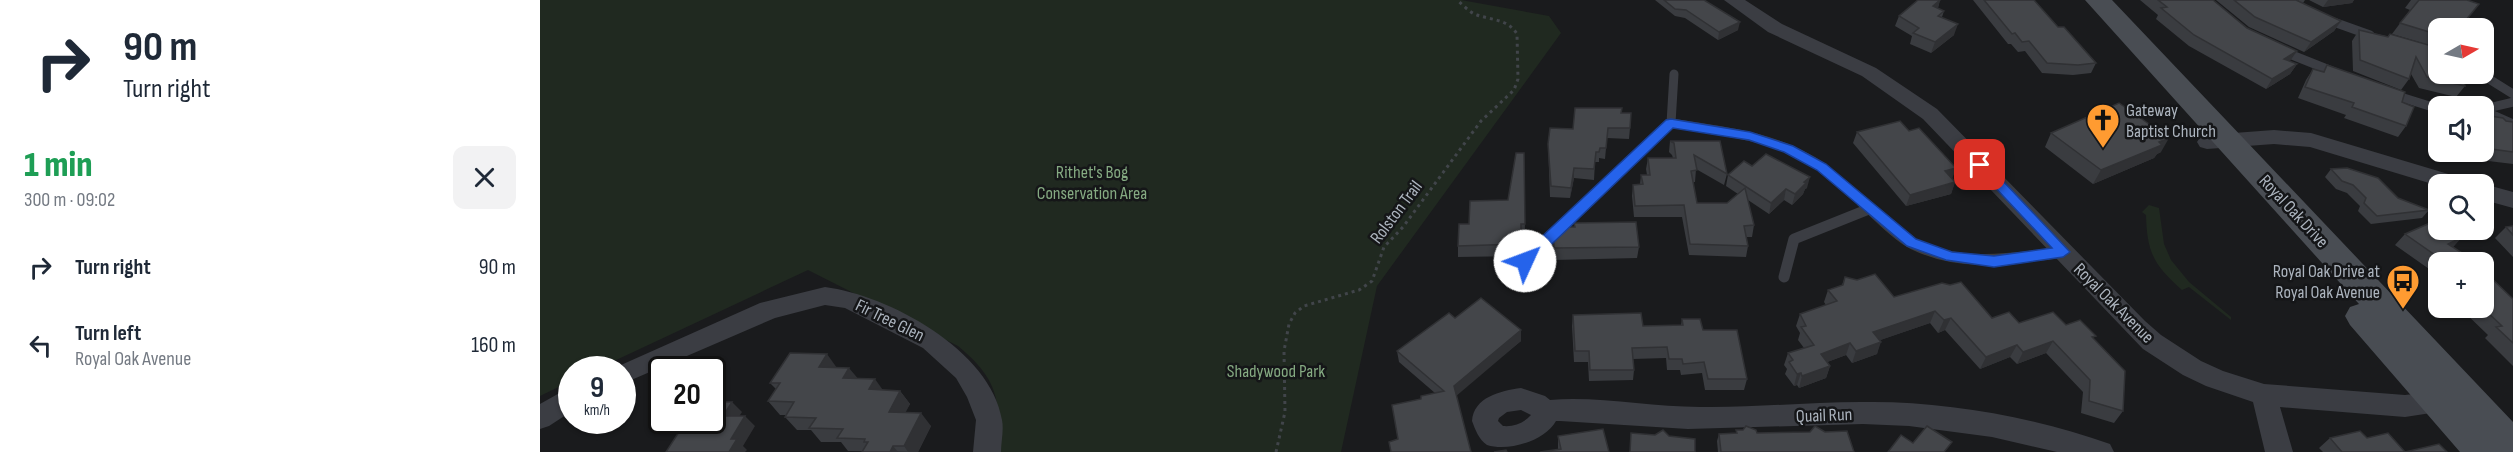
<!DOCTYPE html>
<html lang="en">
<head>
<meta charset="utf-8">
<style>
  body { margin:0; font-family:"Sofia Sans Condensed",sans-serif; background:#f2f2f3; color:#1f2937; height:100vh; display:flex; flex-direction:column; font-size:22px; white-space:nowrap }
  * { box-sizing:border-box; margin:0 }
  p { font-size:20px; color:#747a83 }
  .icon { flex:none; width:33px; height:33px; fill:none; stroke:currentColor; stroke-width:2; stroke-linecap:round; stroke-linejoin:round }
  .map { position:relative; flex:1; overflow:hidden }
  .details { display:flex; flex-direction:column; background:#fff; width:540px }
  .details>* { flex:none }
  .banner { background:#fff; color:#1f2937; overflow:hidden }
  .needle { width:39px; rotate:81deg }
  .buttons { position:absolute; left:1888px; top:18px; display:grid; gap:12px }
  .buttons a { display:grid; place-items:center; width:66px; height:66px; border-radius:12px; background:#fff; box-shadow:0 2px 4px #0004; font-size:30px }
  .speed { position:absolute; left:18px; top:356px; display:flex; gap:12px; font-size:30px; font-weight:700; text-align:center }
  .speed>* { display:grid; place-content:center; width:78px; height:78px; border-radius:50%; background:#fff; box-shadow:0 2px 4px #0004; line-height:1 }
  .speed small { font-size:15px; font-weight:400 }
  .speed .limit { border:3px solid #111; border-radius:9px; background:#fff; color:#111 }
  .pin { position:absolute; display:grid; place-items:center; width:51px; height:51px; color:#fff; margin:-26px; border-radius:12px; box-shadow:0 3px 9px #0006 }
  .me { position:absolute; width:66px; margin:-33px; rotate:47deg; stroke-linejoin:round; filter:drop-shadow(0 0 4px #0008) }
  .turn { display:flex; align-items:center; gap:21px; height:126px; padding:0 24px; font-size:27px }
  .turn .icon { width:78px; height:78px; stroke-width:2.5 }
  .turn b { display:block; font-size:42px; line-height:51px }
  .round { display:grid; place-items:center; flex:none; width:63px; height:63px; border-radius:12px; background:#f2f2f3 }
  .summary { display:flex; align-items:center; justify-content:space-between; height:102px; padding:0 24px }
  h1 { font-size:36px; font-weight:800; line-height:45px; color:#1e9e55 }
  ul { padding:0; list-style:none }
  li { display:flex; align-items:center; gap:18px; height:78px; padding:0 24px }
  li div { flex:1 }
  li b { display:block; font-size:22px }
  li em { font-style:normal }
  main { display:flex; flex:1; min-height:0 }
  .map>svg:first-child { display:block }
</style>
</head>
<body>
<main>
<section class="details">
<div class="banner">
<div class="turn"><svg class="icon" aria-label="right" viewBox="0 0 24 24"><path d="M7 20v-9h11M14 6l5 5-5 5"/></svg><div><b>90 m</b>Turn right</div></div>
</div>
<div class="summary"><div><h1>1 min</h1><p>300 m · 09:02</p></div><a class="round"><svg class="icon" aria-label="close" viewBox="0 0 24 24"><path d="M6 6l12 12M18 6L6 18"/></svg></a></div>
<ul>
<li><svg class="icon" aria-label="right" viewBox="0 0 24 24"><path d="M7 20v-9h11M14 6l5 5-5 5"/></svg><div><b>Turn right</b></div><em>90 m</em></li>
<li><svg class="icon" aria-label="left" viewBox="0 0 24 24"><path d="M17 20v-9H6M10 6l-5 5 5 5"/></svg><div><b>Turn left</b><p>Royal Oak Avenue</p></div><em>160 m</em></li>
</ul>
</section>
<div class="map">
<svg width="1973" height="452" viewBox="0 0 1973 452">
  <rect width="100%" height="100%" fill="#1a1b1d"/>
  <g fill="#202920">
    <path d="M 0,0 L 921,0 L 1009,16 L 1021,33 L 837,286 L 801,452 L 457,452 C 461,401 459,380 418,346 L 268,270 L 57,369 L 32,369 L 31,381 L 0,396 Z"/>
    <path d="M 1609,205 L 1619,208 L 1624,244 L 1631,260 L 1649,282 L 1691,317 L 1691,320 L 1649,287 L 1642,290 C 1614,265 1607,253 1606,215 L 1602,212 Z"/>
  </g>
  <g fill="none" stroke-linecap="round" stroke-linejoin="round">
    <path stroke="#41454a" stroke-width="3" stroke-dasharray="3 4" stroke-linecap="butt" d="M 736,452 L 745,412 L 744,351 L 749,324 L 755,313 L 764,306 L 819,290 L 832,281 L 844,247 L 863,227 L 941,121 L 974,90 L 978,79 L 977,34 C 968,19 951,20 937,15 C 930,13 923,5 917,0"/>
    <g stroke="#3b3d43" stroke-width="9">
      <polyline points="1788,20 1830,35"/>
      <polyline points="1742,51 1797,73"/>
      <polyline points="1941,74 1973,94"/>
      <polyline points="1851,94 1899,109"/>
      <polyline points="1944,109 1973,102"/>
      <polyline points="1944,111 1973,124"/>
      <path d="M 1131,123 C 1183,131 1237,136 1282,167 C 1297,178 1310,192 1324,204"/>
      <polyline points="1046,204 1131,123 1134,74"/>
    </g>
    <g stroke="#3b3d43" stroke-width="11">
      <path d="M 1322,202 C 1337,214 1356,236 1373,244 C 1422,268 1471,259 1523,252"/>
      <polyline points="985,261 1047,202"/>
      <polyline points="1244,277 1254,239 1329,209"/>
    </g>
    <g fill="#3b3d43" fill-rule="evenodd">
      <polygon points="1184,0 1205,0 1242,24 1336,68 1397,109 1605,321 1621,335 1661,361 1683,371 1724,384 1865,395 1908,390 1917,393 1921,401 1917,409 1865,417 1740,407 1753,452 1725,452 1713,402 1666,386 1643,375 1603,349 1383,119 1322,76 1228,32"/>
      <polygon points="1734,130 1771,133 1925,179 1928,184 1899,186 1770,147 1734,144 1667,149 1660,147 1657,142 1660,137 1667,135"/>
      <polygon points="1944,184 1973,192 1973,208 1944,200"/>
      <path d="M 285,287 C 348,295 451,350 462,420 C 464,430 461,442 461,452 L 433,452 L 436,420 L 427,397 L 416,378 L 383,348 L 305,308 L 285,305 L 235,318 L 82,384 L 82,369 L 72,369 L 220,303 Z"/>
      <polygon points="32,386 32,411 9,426 0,429 0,404"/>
      <path d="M 981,388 L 1005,396 L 1010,400 C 1059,396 1110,407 1160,407 C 1217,408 1275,401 1333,402 C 1409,402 1498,418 1570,444 L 1574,452 L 1517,452 L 1452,437 L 1369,426 L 1323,424 L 1148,429 L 1020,421 L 1016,421 C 1005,441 968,452 947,445 C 939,440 935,429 932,421 C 934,397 960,391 981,388 ZM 981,410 L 991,415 C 984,423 974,427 963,426 L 958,421 L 959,418 L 967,412 Z"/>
    </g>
    <polygon fill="#494d53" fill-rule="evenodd" points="1545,0 1572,0 1973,422 1973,452 1920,452 1810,325 1805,316 1810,307 1819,304"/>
  </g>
  <g fill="#3a3c40">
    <polygon points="1115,0 1164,0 1198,30 1178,40 1145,18 1135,16"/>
    <polygon points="1400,0 1398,8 1404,11 1402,17 1414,35 1391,53 1370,44 1372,36 1355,26 1359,16"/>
    <polygon points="1433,0 1494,0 1518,27 1556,63 1551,73 1533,75 1502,73 1485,51 1478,52 1471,44 1468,44"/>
    <polygon points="1600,0 1673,0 1707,28 1750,62 1757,64 1750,74 1726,89 1649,46 1616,19 1618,15"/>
    <polygon points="1676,0 1765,0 1763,3 1801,21 1794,31 1764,52 1709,27"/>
    <polygon points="1769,0 1814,0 1812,3 1783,7"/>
    <polygon points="1871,0 1927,0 1899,28 1899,74 1925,86 1916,97 1879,88 1871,74 1869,79 1861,90 1813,71 1812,41 1819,30 1896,47 1852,34 1870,10 1865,8"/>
    <polygon points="1787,65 1862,102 1866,126 1858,137 1804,118 1806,115 1758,98 1766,80 1773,69 1782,72"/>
    <polygon points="1081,113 1090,128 1089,139 1067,138 1065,159 1059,158 1059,162 1055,162 1054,180 1034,178 1030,198 1010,197 1008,144 1033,129"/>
    <polygon points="1899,114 1899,141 1891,126"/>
    <polygon points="1944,115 1966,121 1973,122 1973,164 1932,159 1930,155 1905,152 1944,152"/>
    <polygon points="1369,131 1416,168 1412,178 1415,182 1411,194 1366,206 1313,143 1317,132"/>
    <polygon points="1511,133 1621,152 1617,154 1614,158 1553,184 1505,147"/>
    <polygon points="1130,141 1187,174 1184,185 1156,169 1155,182 1153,182 1157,203 1187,203 1198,194 1186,186 1188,175 1212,166 1267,188 1265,189 1263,194 1252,205 1244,200 1229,214 1208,200 1214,225 1212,237 1206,237 1208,246 1206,257 1149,255 1142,217 1094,217 1092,196 1093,185 1100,184 1101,175 1107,175 1106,169 1108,158 1133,158 1132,155 1129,152"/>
    <polygon points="984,153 985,235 981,235 982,253 979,256 918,257 918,246 929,224 968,200"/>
    <polygon points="1791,169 1858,198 1889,210 1882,218 1831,224 1818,211 1820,206 1807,193 1796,189 1785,177"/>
    <polygon points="1973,226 1973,257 1955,238 1966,227"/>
    <polygon points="1013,234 1099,247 1097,258 1014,260"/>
    <polygon points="1865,234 1922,237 1913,247 1936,262 1899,262 1899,276 1855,245"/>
    <polygon points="1944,268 1946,270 1945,272 1973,299 1973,366 1945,338 1948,335 1920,308 1944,308"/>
    <polygon points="1305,277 1354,297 1479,323 1526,325 1554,339 1583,411 1574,423 1541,413 1543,392 1506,353 1477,364 1470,357 1440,369 1405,330 1398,333 1390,323 1340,340 1337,354 1312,363 1306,355 1287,362 1290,366 1286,378 1259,388 1257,385 1254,386 1245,374 1247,369 1244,365 1248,353 1264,348 1258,340 1260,333 1256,326 1260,314 1286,305 1284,302 1288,290 1302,285"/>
    <polygon points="1033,315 1103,326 1141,325 1142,319 1163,330 1207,379 1204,390 1165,390 1162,373 1141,375 1140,370 1127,370 1126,358 1093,359 1094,370 1093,380 1049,381 1048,362 1034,362 1032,326"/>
    <polygon points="915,318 981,330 981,341 858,439 881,399 895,393 859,362 857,351"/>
    <polygon points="297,368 318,379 343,390 360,391 370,404 365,412 391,426 378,452 308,451 301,442 281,442 271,430 257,430 245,417 246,415 240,415 228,401 236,389 230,383"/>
    <polygon points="1196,430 1217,433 1314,452 1178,452 1177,441 1179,434 1196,433"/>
    <polygon points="1018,436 1069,452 1018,449"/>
    <polygon points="1790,438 1827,438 1865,452 1907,452 1783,452 1779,448"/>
  </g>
  <g fill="#303134">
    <polygon points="1400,0 1397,11 1393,6"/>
    <polygon points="1788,0 1814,0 1812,3 1783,7"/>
    <polygon points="1801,21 1794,31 1764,52 1771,42"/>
    <polygon points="1200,22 1198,30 1178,40 1179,32"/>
    <polygon points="1418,24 1414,35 1391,53 1395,42"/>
    <polygon points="1757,51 1750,61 1744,59"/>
    <polygon points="1757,64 1750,74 1726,89 1732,79"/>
    <polygon points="1629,138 1621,152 1617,154 1614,158 1553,184 1561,170"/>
    <polygon points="1034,168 1034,178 1030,198 1031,188"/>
    <polygon points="1416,168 1412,179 1405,171"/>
    <polygon points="1270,177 1267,188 1265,189 1263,194 1252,205 1255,194 1264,182"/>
    <polygon points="1415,182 1411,194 1366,206 1370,195"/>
    <polygon points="1246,189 1244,200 1229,214 1231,203"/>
    <polygon points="1922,237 1912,248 1908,244"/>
    <polygon points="981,242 982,253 979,256 979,244"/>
    <polygon points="1395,311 1390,323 1329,344 1333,332"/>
    <polygon points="1411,318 1405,330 1398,333 1404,320"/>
    <polygon points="981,330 981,341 915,397 914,386"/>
    <polygon points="1513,341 1506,353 1477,364 1483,352"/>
    <polygon points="1341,342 1337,354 1312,363 1316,351"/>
    <polygon points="1310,343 1306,355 1277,366 1281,354"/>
    <polygon points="1477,345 1470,357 1440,369 1446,357"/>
    <polygon points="287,354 297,368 279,367"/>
    <polygon points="1290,366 1286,378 1259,388 1262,376"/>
    <polygon points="309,368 320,381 303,378"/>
    <polygon points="1261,373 1257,385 1254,386 1257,374"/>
    <polygon points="335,379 345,393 329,389"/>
    <polygon points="360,391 370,404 359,425 349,412"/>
    <polygon points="192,402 202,412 193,426 183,416"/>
    <polygon points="381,413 391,426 378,452 368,452 364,446"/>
    <polygon points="205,416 215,426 203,446 207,450 205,452 189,452 191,439"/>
    <polygon points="353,446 358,452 350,452"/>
  </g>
  <g fill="#44464a" stroke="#303134" stroke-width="1.5">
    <polygon points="1124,0 1164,0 1200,22 1179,32 1146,10 1135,9"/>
    <polygon points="1378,0 1400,0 1393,6 1404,11 1398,16 1418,24 1395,42 1373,33 1379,28 1359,16"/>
    <polygon points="1444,0 1494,0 1518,27 1524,27 1556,63 1538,65 1507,63 1489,41 1482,42 1475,33 1472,34"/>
    <polygon points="1618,0 1673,0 1707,28 1757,51 1744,59 1757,64 1732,79 1654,35 1621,8 1627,7"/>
    <polygon points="1694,0 1759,0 1756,0 1801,21 1771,42 1715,17"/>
    <polygon points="1879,0 1927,0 1939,4 1926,20 1933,23 1929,28 1899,28 1899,35 1860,23"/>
    <polygon points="1819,30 1848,37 1850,34 1899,48 1899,74 1922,74 1925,86 1887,77 1876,57 1869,79 1820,60"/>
    <polygon points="1787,65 1865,92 1862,102 1874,107 1866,126 1812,107 1814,103 1765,87 1773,69 1784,72"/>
    <polygon points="1579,103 1629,138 1619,142 1622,145 1561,170 1511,133"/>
    <polygon points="1035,108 1082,108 1081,113 1091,113 1090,128 1068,128 1066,148 1060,148 1059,152 1056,152 1054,169 1034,168 1031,188 1011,186 1008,144 1010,128 1033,129"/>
    <polygon points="1944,115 1963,118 1966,121 1973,122 1973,152 1944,148"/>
    <polygon points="1360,121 1369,131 1379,128 1416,168 1405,171 1415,182 1370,195 1317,132"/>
    <polygon points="1130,141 1180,141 1187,174 1154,155 1157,170 1151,171 1157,203 1187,203 1205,188 1214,225 1204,226 1208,246 1150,244 1144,205 1095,206 1093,185 1103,184 1101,175 1110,175 1108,158 1136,158 1134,143"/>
    <polygon points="976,153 984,153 985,224 981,224 981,242 979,244 918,246 919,224 929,224 930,201 968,200"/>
    <polygon points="1226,154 1270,177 1264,182 1266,183 1255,194 1246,189 1231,203 1188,175 1204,161 1212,166"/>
    <polygon points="1807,168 1838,178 1858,198 1889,210 1837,216 1824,203 1826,198 1813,185 1802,181 1791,169"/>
    <polygon points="1897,220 1899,222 1899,230 1911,230 1922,237 1908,244 1936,262 1905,262 1865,234"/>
    <polygon points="1096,222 1099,247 1014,248 1013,234 1021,227 1035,227 1034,223"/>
    <polygon points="1973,226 1973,235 1966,227"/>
    <polygon points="1944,268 1946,270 1944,271 1973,299 1973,343 1956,327 1962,326 1943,308 1944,308"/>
    <polygon points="1335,274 1354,297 1402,283 1410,285 1421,282 1452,318 1469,312 1479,323 1513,312 1526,325 1540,320 1556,336 1552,337 1585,371 1583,411 1549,401 1550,380 1513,341 1483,352 1477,345 1446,357 1411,318 1404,320 1395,311 1333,332 1341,342 1316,351 1310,343 1281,354 1290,366 1262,376 1261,373 1257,374 1249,362 1253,360 1248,353 1274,345 1261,327 1266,326 1260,314 1297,301 1288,290 1303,285 1305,277 1317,280"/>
    <polygon points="941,298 981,330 914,386 931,452 851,452 849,442 858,439 852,405 881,399 881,396 904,391 857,351 909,313 915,318"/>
    <polygon points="1101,313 1103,326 1143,325 1142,319 1160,319 1163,330 1197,330 1207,379 1168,379 1164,362 1143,364 1142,359 1129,359 1127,347 1092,348 1094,370 1050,370 1049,351 1035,351 1033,315"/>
    <polygon points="250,353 287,354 279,367 309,368 303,378 335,379 329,389 360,391 349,412 381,413 364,446 353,446 350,452 322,452 328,442 324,442 325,439 297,438 303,429 269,428 276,418 245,417 254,402 228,401 240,383 230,383"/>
    <polygon points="172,402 192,402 183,416 205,416 191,439 197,439 189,452 126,452 139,432 133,432 141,420 172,420"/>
    <polygon points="1206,426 1216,430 1217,433 1270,432 1275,426 1285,432 1307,431 1314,452 1181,452 1179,434 1197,433 1196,430 1203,430"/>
    <polygon points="1387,426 1412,442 1404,452 1348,452 1361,435 1373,443"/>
    <polygon points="1063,429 1069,452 1000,452 1021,449 1018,436"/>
    <polygon points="1123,430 1129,436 1155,439 1155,452 1090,452 1091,433 1115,435"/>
    <polygon points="1820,431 1827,438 1848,433 1865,452 1899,444 1907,452 1802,452 1790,438"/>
    <polygon points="966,450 967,452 954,452"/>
  </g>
  <polygon fill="#2563eb" stroke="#184099" stroke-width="1.5" points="1131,119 1210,132 1253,146 1286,164 1376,239 1412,252 1454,256 1512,248 1434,165 1440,160 1445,162 1530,252 1523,257 1454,267 1406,260 1367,246 1277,170 1244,152 1209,140 1133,128 990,265 980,265 978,261 980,257 1126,120"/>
  <defs>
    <g id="church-pin" transform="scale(1.725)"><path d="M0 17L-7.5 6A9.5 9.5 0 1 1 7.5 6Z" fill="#ff9b31" stroke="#151618"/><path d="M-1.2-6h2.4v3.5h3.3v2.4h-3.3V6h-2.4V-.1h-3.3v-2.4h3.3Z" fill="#111"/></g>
    <g id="bus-pin" transform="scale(1.725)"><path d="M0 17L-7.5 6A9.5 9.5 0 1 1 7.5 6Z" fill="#ff9b31" stroke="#151618"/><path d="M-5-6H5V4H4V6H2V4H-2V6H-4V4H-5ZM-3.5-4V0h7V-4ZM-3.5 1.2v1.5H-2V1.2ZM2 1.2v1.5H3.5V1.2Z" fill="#111"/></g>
  </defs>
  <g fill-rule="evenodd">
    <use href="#church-pin" x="1563" y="120"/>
    <use href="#bus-pin" x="1863" y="281"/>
  </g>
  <g text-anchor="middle" stroke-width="5" stroke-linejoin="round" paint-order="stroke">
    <g font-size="18" fill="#acb4be" stroke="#151618" text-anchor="start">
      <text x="1586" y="116">Gateway<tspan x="1586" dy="21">Baptist Church</tspan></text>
      <text x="1840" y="277" text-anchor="end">Royal Oak Drive at<tspan x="1840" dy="21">Royal Oak Avenue</tspan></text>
    </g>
    <g font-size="18" fill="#85aa82" stroke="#151618">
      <text x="552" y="178">Rithet's Bog<tspan x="552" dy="21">Conservation Area</tspan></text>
      <text x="736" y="377">Shadywood Park</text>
    </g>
    <g font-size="18" fill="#acb4be" stroke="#151618">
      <text transform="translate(1754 211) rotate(47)" y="6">Royal Oak Drive</text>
      <text transform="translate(856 212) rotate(-53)" y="6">Rolston Trail</text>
      <text transform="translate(1574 303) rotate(45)" y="6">Royal Oak Avenue</text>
      <text transform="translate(350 320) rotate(26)" y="6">Fir Tree Glen</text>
      <text transform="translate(1284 415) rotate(-2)" y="6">Quail Run</text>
    </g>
  </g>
</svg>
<div class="buttons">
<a><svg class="needle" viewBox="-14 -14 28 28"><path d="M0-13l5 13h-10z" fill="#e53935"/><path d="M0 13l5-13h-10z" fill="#747a83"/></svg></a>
<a><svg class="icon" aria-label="sound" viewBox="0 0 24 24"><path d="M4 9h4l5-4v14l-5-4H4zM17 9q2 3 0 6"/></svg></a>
<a><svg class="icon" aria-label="search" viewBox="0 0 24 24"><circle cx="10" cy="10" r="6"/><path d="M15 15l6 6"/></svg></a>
<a>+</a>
</div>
<div class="speed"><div>9<small>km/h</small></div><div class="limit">20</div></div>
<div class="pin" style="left:1440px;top:165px;background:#d93025"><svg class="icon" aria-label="arrive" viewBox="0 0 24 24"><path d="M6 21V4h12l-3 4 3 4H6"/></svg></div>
<svg class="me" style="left:985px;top:261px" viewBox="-20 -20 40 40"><circle r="19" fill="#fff"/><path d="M0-13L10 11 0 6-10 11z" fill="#2563eb"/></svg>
</div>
</main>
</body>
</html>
